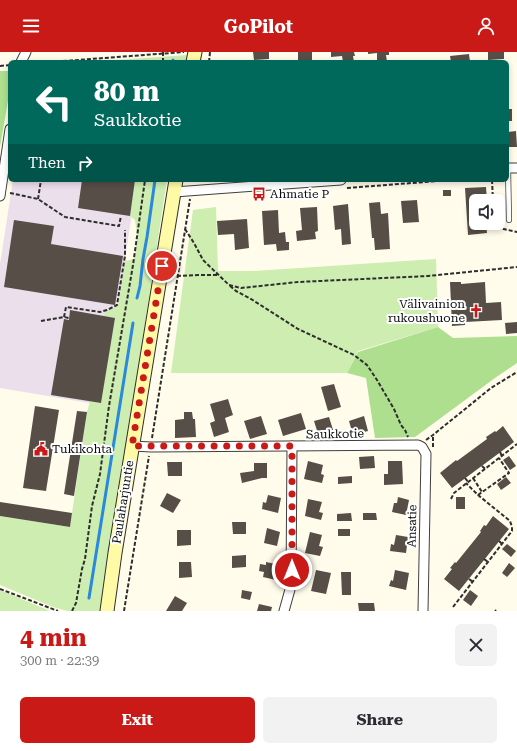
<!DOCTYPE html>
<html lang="en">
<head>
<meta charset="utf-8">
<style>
  body { margin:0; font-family:"Roboto Serif",serif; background:#f2f2f3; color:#2b2b33; height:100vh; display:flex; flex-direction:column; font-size:15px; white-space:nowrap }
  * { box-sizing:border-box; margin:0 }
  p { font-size:13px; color:#7c7c81 }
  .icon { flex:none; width:22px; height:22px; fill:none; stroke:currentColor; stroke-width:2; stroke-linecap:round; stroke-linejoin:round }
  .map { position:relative; height:559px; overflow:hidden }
  .sheet { display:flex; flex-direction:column; background:#fff; flex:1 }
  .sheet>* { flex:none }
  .top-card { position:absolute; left:8px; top:8px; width:501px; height:122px; border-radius:6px; box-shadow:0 2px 6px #0003; background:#00695c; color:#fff; overflow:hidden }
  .tools { position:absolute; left:469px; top:142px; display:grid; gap:8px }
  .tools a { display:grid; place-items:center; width:36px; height:36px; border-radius:6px; background:#fff; box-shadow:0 2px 6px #0003; font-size:20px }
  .pin { position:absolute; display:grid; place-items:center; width:34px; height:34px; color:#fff; margin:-17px; border:2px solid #fff; border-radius:50%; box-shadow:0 1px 4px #0007 }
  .me { position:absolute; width:44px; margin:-22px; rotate:0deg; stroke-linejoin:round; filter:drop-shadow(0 0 3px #0008) }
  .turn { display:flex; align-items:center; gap:14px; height:84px; padding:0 20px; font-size:18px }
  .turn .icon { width:52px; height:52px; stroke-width:2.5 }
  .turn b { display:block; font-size:28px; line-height:34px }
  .then { display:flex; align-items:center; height:38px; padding:0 20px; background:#0003; gap:8px; font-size:15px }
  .round { display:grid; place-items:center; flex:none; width:42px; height:42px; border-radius:6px; background:#f2f2f3 }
  .overview { display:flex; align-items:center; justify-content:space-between; height:68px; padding:0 20px }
  h1 { font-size:24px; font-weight:700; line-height:30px; color:#c91a17 }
  .cta { display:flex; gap:8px; margin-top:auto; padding:8px 20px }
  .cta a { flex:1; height:46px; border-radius:6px; background:#c91a17; color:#fff; font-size:16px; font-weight:700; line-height:46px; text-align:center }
  .cta a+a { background:#f2f2f3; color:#2b2b33 }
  header { display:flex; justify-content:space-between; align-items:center; height:52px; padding:0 20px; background:#c91a17; color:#fff; font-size:18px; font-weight:700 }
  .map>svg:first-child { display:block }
</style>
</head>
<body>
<header><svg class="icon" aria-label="menu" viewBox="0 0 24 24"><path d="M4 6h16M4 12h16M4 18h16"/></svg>GoPilot<svg class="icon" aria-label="person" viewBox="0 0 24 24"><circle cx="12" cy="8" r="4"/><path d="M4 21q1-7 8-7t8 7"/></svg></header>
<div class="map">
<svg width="517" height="559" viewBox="0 0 517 559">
  <rect width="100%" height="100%" fill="#fffceb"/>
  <polygon fill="#ebdfec" points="13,128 137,128 118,254 101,353 0,336 0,212"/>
  <g fill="#cdedb1">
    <polygon points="187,3 186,10 89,10"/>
    <polygon points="135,128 167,128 101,559 67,559 53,555 0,533 0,464 70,475 87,360 90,349 101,351 115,266 104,264 105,260 118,254 125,209 134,207 135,205 137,182 135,168 130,164"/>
    <polygon points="216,155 218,219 253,219 436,207 438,275 358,299 347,321 171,321 193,158"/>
    <polygon points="0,538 50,559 0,559"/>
  </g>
  <g fill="#aedf8f">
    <polygon points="0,19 10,19 10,37 0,95"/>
    <polygon points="438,275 453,286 517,284 517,311 495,326 415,385 375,386 366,326 347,321 358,300"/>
  </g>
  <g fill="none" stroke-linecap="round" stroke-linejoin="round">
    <g stroke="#2a89da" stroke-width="3">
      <polyline points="173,10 173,8"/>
      <polyline points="137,246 140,234 143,207 147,185 155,128"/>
      <polyline points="89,546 133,271"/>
    </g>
  </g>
  <g fill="#564e47">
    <polygon points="253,0 269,0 269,7 254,8"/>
    <rect x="298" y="0" width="14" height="10"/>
    <polygon points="331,0 354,0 355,4 353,4 354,10 343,10 342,4 331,5"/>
    <polygon points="368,0 389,0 389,3 386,3 387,10 377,10 377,1 368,2"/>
    <polygon points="488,0 504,0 504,7 488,8"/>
    <polygon points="469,2 470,10 451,10 450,4"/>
    <rect x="507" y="57" width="5" height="12"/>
    <polygon points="516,79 517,95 507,95 507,80"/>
    <polygon points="82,128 135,128 130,164 78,156"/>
    <polygon points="486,135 487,149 476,149 476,171 486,171 487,181 468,183 465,136"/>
    <rect x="443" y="138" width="8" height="6"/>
    <polygon points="417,148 419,170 403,171 401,149"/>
    <polygon points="380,150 381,162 388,161 390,197 375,198 374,186 372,186 369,151"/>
    <polygon points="348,152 351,192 342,193 341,177 335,178 333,154"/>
    <polygon points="317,155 318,179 315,180 316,187 297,189 296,179 302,178 300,156"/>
    <polygon points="278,158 279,181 285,180 286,190 289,190 289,198 277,199 276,192 264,193 262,159"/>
    <polygon points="247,167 249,196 235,198 234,182 218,183 217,169"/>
    <polygon points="14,168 54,174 51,192 123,204 115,253 4,235"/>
    <polygon points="450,230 461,230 461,232 485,230 486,251 501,250 502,268 465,270 465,273 452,274"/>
    <polygon points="70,258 115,266 101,351 51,343 64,267 69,268"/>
    <polygon points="517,270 517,281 506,282 505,271"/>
    <polygon points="334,332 341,355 328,359 321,335"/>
    <polygon points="228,347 233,363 225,366 229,380 214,385 210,371 215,369 210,352"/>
    <polygon points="35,354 59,358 46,439 23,436"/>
    <polygon points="77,359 87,360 74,444 64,442"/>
    <polygon points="184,360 192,360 193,367 195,367 196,385 175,386 175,368 184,367"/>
    <polygon points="301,361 306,377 283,384 278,368"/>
    <polygon points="261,364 267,382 250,387 244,369"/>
    <polygon points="364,364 368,379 353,383 349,369"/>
    <polygon points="329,365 334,381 319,385 314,369"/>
    <polygon points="503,374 514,390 452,436 440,421 456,408 457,409 487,387 486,385 495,379 496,380"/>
    <polygon points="374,404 375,416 360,417 359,405"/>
    <polygon points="509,404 516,414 510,418 503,408"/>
    <polygon points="308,409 323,413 321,422 324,423 322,431 304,427"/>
    <polygon points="388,409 402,409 403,432 384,433 384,422 388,422"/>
    <polygon points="167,410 182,410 182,424 168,424"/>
    <polygon points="254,411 267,411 267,426 262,426 242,431 240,421 254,419"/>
    <polygon points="352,424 352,431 338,432 338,425"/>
    <polygon points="506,425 511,431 501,438 497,432"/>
    <polygon points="167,441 181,448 173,461 160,454"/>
    <polygon points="268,443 281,446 278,461 262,457 263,450 266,451"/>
    <polygon points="398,445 409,448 406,463 392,460 394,451 397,451"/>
    <rect x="456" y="445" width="9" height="12"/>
    <polygon points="308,447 322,450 319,460 323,461 321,468 305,464"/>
    <polygon points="0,450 72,461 70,475 0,464"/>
    <polygon points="351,461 352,469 337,469 337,462"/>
    <polygon points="363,461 376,461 377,468 363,468"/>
    <polygon points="493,464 509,477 459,539 444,527 452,517 450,516 455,510 456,511 481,480 480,479 484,473 486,474"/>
    <polygon points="232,470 246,470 246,482 233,482"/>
    <polygon points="267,476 280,480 277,494 264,491"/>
    <rect x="338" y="477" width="12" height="7"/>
    <polygon points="177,478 191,478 191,493 177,494"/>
    <polygon points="310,480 322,483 319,494 323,495 320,504 305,501"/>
    <polygon points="396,483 408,485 406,501 390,499 391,492 394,493"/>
    <polygon points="507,492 516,499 511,505 502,497"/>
    <polygon points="246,503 246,515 232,516 232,504"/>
    <polygon points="179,510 191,510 192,525 179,526"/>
    <polygon points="266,510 280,513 276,528 263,525 264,520 259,519 260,512 266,513"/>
    <polygon points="509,511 515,516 507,525 502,521"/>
    <polygon points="316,518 331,521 326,542 311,539"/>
    <polygon points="395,518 409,521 406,538 389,534 391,528 393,529"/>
    <polygon points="341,520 351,520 351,543 342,543"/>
    <polygon points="242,538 252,540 250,548 241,546"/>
    <polygon points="470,538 478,544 471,554 463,548"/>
    <polygon points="175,544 187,551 182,559 166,559"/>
    <polygon points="358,551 374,551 375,559 359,559"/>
    <polygon points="259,552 272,555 271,559 257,559"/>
  </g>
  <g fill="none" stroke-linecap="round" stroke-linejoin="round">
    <g stroke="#3f3f3f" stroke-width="6">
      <polyline id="lane" points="508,116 509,168"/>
    </g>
    <g stroke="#3f3f3f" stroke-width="11">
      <g id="street">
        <polyline points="21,10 26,0"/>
        <polyline points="507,116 517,116"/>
        <polyline points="174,140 341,128"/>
        <polyline points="0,144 10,77"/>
        <polyline points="133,394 151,395 418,393 422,395 426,402 423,559"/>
        <polyline points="284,559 291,534 292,394"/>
      </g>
    </g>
    <g stroke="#2e2e2e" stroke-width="15">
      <g id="secondary">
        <polyline points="193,10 195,0"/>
        <polyline points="107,559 115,501 176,128"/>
      </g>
    </g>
    <g stroke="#2e2e2e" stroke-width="2" stroke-dasharray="4 2" stroke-linecap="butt">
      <polyline points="51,10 184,0"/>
      <polyline points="163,10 163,0"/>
      <polyline points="209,10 210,0"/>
      <polyline points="0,14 10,13"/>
      <polyline points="492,128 493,149"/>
      <polyline points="347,136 451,128"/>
      <polyline points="10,141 38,147 65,165 119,174 121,164"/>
      <polyline points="38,147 41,128"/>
      <polyline points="495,171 495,175 517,180"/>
      <polyline points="185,177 194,191 203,208 229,233 241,236 298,230 428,224 517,215"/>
      <polyline points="177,224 198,223 218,223"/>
      <polyline points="230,234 236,239 251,247 298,277 354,303 367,313 377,328 394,357 401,373 405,378 408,385"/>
      <polyline points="64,265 66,255 100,260 107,258 117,253 125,204 125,178"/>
      <polyline points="41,269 64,265 69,266"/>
      <polyline points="152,386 190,147"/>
      <polyline points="426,388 433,383 491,336 517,320"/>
      <polyline points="433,395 433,383"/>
      <polyline points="500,400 502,404"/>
      <polyline points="482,414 485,417"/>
      <polyline points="465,426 468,430"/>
      <polyline points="473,426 482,440"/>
      <polyline points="478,443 509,421 499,406"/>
      <polyline points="451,447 454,441 517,392"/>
      <polyline points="499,489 502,492"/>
      <polyline points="484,507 488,510"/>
      <polyline points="469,527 473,530"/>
      <polyline points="0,537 58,559"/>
      <polyline points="453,555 512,479 512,475 510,469 478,443 466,431"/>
      <polyline points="495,558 496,559"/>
      <polyline points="72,559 76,551 82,517 85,507 92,454 100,422 109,354 133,213 145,128"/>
      <polyline points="124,559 149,404"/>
    </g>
    <use href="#lane" stroke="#fff" stroke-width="4.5"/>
    <use href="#street" stroke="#fff" stroke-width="9"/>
    <use href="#secondary" stroke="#fffaa6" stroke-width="13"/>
  </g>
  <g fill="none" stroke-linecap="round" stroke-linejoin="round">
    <polyline stroke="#c91a17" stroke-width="7" stroke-dasharray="0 12.6" points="162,214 132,394 292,394 292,518"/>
  </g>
  <defs>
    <g id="bus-bare" transform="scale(1.08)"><path d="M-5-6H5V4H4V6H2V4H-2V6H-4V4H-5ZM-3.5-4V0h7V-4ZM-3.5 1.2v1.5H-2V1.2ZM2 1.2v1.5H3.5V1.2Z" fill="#c91a17" stroke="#fff" stroke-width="2.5" paint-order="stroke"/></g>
    <g id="church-bare" transform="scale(1.08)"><path d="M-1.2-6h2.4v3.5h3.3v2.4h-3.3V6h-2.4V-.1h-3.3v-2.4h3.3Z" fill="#c91a17" stroke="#fff" stroke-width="2.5" paint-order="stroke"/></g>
    <g id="civic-bare" transform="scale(1.08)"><path d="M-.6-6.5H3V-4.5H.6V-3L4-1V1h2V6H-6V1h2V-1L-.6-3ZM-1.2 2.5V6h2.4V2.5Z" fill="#c91a17" stroke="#fff" stroke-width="2.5" paint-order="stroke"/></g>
  </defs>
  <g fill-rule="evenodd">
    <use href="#bus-bare" x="259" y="142"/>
    <use href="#church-bare" x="476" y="259"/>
    <use href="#civic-bare" x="41" y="397"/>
  </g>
  <g text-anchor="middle" stroke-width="4" stroke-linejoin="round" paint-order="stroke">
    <g font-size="12" fill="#0c0c0c" stroke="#fff" text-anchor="start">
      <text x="270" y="146">Ahmatie P</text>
      <text x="465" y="256" text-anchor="end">Välivainion<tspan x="465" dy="14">rukoushuone</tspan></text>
      <text x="52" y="401">Tukikohta</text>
    </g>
    <g font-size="12" fill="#0c0c0c" stroke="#fff">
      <text transform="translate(335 382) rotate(-1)" y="4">Saukkotie</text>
      <text transform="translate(123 450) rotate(-81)" y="4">Paulaharjuntie</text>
      <text transform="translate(412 474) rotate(-89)" y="4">Ansatie</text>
    </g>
  </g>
</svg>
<div class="tools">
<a><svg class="icon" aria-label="sound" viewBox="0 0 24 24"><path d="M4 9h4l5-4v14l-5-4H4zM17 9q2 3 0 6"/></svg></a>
</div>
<div class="pin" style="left:162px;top:214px;background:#d93025"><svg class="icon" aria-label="arrive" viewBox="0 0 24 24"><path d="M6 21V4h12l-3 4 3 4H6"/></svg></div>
<svg class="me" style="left:292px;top:518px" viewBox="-20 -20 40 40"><circle r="17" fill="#c91a17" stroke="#fff" stroke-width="3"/><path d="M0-11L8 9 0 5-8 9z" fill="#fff"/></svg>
<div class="top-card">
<div class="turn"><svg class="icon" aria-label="left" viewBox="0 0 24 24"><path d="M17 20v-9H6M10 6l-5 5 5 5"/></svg><div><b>80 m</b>Saukkotie</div></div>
<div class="then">Then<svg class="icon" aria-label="right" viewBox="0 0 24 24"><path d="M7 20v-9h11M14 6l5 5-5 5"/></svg></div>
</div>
</div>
<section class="sheet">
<div class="overview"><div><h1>4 min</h1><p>300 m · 22:39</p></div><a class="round"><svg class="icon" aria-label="close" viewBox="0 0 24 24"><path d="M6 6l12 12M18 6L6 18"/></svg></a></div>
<div class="cta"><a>Exit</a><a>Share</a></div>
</section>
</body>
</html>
